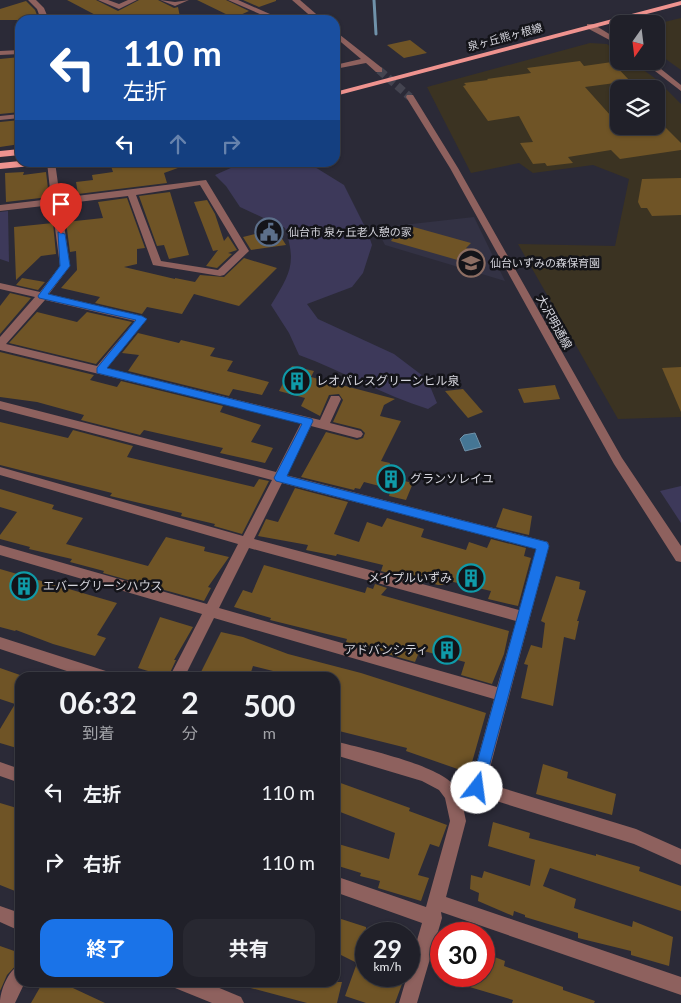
<!DOCTYPE html>
<html lang="ja">
<head>
<meta charset="utf-8">
<style>
  body { margin:0; font-family:Lato,"Noto Sans JP",sans-serif; background:#282831; color:#f1f3f6; height:100vh; display:flex; flex-direction:column; font-size:19px; white-space:nowrap }
  * { box-sizing:border-box; margin:0 }
  p { font-size:16px; color:#a2a3a8 }
  .icon { flex:none; width:28px; height:28px; fill:none; stroke:currentColor; stroke-width:2; stroke-linecap:round; stroke-linejoin:round }
  .map { position:relative; flex:1; overflow:hidden }
  .details { position:absolute; left:15px; top:672px; width:325px; height:315px; display:flex; flex-direction:column; background:#202029; border-radius:15px; box-shadow:0 1px 4px #0004,0 0 0 1px #3d3e46 }
  .details>* { flex:none }
  .hud { position:absolute; left:15px; top:15px; width:325px; height:152px; border-radius:15px; box-shadow:0 1px 4px #0004,0 0 0 1px #3d3e46; background:#1a4fa0; color:#fff; overflow:hidden }
  .needle { width:32px; rotate:194deg }
  .tools { position:absolute; left:610px; top:15px; display:grid; gap:10px }
  .tools a { display:grid; place-items:center; width:55px; height:55px; border-radius:10px; background:#202029; box-shadow:0 1px 4px #0004,0 0 0 1px #3d3e46; font-size:25px }
  .speed { position:absolute; left:355px; top:922px; display:flex; gap:10px; font-size:25px; font-weight:700; text-align:center }
  .speed>* { display:grid; place-content:center; width:65px; height:65px; border-radius:50%; background:#202029; box-shadow:0 1px 4px #0004,0 0 0 1px #3d3e46; line-height:1 }
  .speed small { font-size:12px; font-weight:400 }
  .speed .limit { border:8px solid #d22; background:#fff; color:#111 }
  .pin { position:absolute; display:grid; place-items:center; width:42px; height:42px; color:#fff; margin:-51px -21px; border-radius:50% 50% 50% 0; rotate:-45deg; box-shadow:0 0 5px #0007 }
  .pin .icon { rotate:45deg }
  .me { position:absolute; width:55px; margin:-28px; rotate:15deg; stroke-linejoin:round; filter:drop-shadow(0 0 4px #0008) }
  .turn { display:flex; align-items:center; gap:18px; height:105px; padding:0 25px; font-size:22px }
  .turn .icon { width:65px; height:65px; stroke-width:2.5 }
  .turn b { display:block; font-size:35px; line-height:42px }
  .lanes { display:flex; align-items:center; height:48px; padding:0 25px; background:#0003; justify-content:center; gap:25px; direction:ltr }
  .lanes .off { opacity:.35 }
  .eta { display:flex; justify-content:space-evenly; align-items:center; height:85px; text-align:center }
  .eta b { font-size:30px; font-weight:700; line-height:35px }
  .button { display:flex; gap:10px; margin-top:auto; padding:10px 25px }
  .button a { flex:1; height:58px; border-radius:15px; background:#1a73e8; color:#fff; font-size:20px; font-weight:700; line-height:58px; text-align:center }
  .button a+a { background:#282831; color:#f1f3f6 }
  ul { padding:0; list-style:none }
  li { display:flex; align-items:center; gap:15px; height:70px; padding:0 25px }
  li div { flex:1 }
  li b { display:block; font-size:19px }
  li em { font-style:normal }
  .map>svg:first-child { display:block }
</style>
</head>
<body>
<div class="map">
<svg width="681" height="1003" viewBox="0 0 681 1003">
  <rect width="100%" height="100%" fill="#2b2a37"/>
  <polygon fill="#333244" points="474,217 505,281 385,245 376,228"/>
  <g fill="#3b3322" fill-rule="evenodd">
    <polygon points="681,18 681,70 656,52 656,24"/>
    <path d="M 590,43 L 607,44 L 619,53 L 619,61 L 631,61 L 656,79 L 681,104 L 681,417 L 618,419 L 518,244 L 615,246 L 629,179 L 593,165 L 533,173 L 519,163 L 471,173 L 427,87 ZM 619,89 L 656,89 L 656,126 L 619,126 Z"/>
  </g>
  <g fill="#3d395a">
    <path d="M 242,163 L 310,164 L 344,185 L 368,233 L 372,245 L 363,273 L 352,287 L 307,304 L 318,319 L 394,354 L 427,379 L 437,403 L 428,409 C 383,395 343,371 299,355 L 289,333 L 271,305 C 290,274 297,264 285,228 L 240,207 L 226,186 L 215,175 Z"/>
    <polygon points="8,211 9,262 0,259 0,212"/>
    <polygon points="681,486 681,523 660,491"/>
  </g>
  <polygon fill="#457695" stroke="#7092aa" points="475,433 481,447 465,451 460,439 464,435"/>
  <g fill="none" stroke-linecap="round" stroke-linejoin="round">
    <polyline stroke="#7092aa" stroke-width="3" points="374,0 376,34"/>
  </g>
  <g fill="#6f5426">
    <polygon points="67,0 96,0 118,11 139,0 158,0 174,8 178,7 180,17 121,16 126,20 105,20"/>
    <polygon points="197,0 226,0 249,11 234,18"/>
    <polygon points="243,0 276,0 276,1 259,7"/>
    <polygon points="26,1 35,10 39,20 0,20 0,9"/>
    <polygon points="410,40 427,53 404,58 387,45"/>
    <polygon points="20,57 20,112 0,114 0,59"/>
    <polygon points="580,61 584,66 612,62 630,81 585,87 611,116 619,115 619,126 664,126 681,143 681,150 620,159 611,150 568,157 573,163 547,166 545,163 533,164 520,143 533,142 519,116 488,121 463,86 466,85 464,83 488,80 487,79 531,73 527,68"/>
    <polygon points="20,120 20,144 0,147 0,122"/>
    <polygon points="143,162 188,162 189,164 164,173 167,183 78,194 76,182 93,180 92,175 113,172 111,166"/>
    <polygon points="24,172 23,175 46,172 49,197 6,202 5,173"/>
    <polygon points="681,178 681,215 652,216 647,208 641,208 638,202 642,179"/>
    <polygon points="170,192 189,255 169,259 164,245 157,246 139,196"/>
    <polygon points="127,198 145,248 137,249 137,264 124,267 175,279 175,278 195,282 200,275 224,277 244,258 277,268 239,306 194,294 182,314 147,307 142,314 95,303 100,297 61,288 77,270 76,251 70,252 66,222 103,218 98,202"/>
    <polygon points="207,200 215,214 224,241 228,236 237,250 228,253 232,254 217,268 206,266 218,250 213,251 194,202"/>
    <polygon points="53,223 56,254 41,256 16,280 14,227"/>
    <polygon points="410,226 471,243 466,248 469,249 461,261 391,241 399,230 405,232"/>
    <polygon points="276,229 286,245 251,250 243,237"/>
    <polygon points="22,278 45,282 38,290 16,285"/>
    <polygon points="10,293 31,298 0,334 0,306"/>
    <polygon points="37,312 77,322 87,312 132,322 96,364 9,343"/>
    <polygon points="138,333 179,343 181,340 215,348 210,356 233,361 227,371 269,382 262,395 233,389 229,396 128,371 139,355 122,353"/>
    <polygon points="0,352 94,375 90,380 117,387 121,381 223,406 220,412 261,425 251,442 273,448 265,463 220,453 223,448 144,430 140,435 81,420 84,415 66,410 37,402 0,397"/>
    <polygon points="292,366 314,371 311,377 395,399 384,405 380,416 401,421 381,461 390,463 388,471 400,474 400,480 413,483 406,500 389,496 391,489 364,482 360,489 355,488 354,490 301,477 326,432 357,440 363,438 365,433 361,429 333,422 343,400 339,394 329,395 320,416 301,406 305,398 279,391"/>
    <polygon points="681,367 681,412 662,368"/>
    <polygon points="555,385 560,399 524,403 518,389"/>
    <polygon points="463,389 483,412 468,418 445,391"/>
    <polygon points="0,422 68,438 73,430 133,446 127,457 254,487 259,479 269,481 242,534 214,526 215,524 181,516 182,513 110,496 112,493 0,465"/>
    <polygon points="295,488 348,502 334,534 359,542 367,522 382,527 387,518 424,529 421,537 466,550 469,542 487,548 491,539 526,548 524,556 531,558 518,606 488,599 491,591 445,580 443,585 438,585 400,573 398,576 381,571 383,565 337,554 336,556 306,550 308,545 258,536 266,519 278,522"/>
    <polygon points="0,489 54,505 52,509 83,518 66,544 148,566 166,537 205,547 204,551 229,557 208,587 211,588 204,601 103,573 104,571 70,562 72,559 29,549 30,547 0,539 0,535 17,512 0,507"/>
    <polygon points="503,508 532,516 529,535 496,527"/>
    <polygon points="264,565 365,593 367,587 373,589 375,584 387,588 381,595 509,631 504,654 492,684 461,675 465,662 420,650 415,662 346,642 347,639 270,620 271,618 234,607 243,590 252,593"/>
    <polygon points="0,569 117,603 97,635 106,638 95,656 53,644 16,630 15,631 0,627"/>
    <polygon points="556,576 580,582 579,589 586,591 577,621 579,621 575,640 564,637 553,706 521,698 528,665 524,664 531,645 542,648 545,623 541,621"/>
    <polygon points="160,617 193,627 174,660 176,660 168,677 138,668"/>
    <polygon points="221,632 243,637 288,654 361,673 486,713 469,773 406,751 407,748 335,730 335,678 301,678 253,666 249,678 198,678"/>
    <polygon points="0,668 20,675 20,749 0,743 0,729 15,704 0,699"/>
    <polygon points="543,764 568,772 567,778 616,794 612,815 536,794"/>
    <polygon points="335,781 410,808 409,811 447,825 439,847 430,844 418,875 429,878 421,901 378,888 380,881 360,876 361,873 335,865 335,843 389,859 395,833 335,810"/>
    <polygon points="0,803 20,809 20,893 0,885"/>
    <polygon points="493,822 530,833 529,838 596,856 596,854 640,867 639,871 681,886 681,911 550,868 543,886 576,899 574,908 632,927 633,921 673,937 669,966 631,955 631,951 578,938 578,933 525,917 525,915 514,911 513,916 478,901 479,893 470,889 471,875 482,878 484,871 530,886 535,860 488,846"/>
    <polygon points="335,917 366,927 366,976 405,976 395,1003 366,1003 345,996 357,963 335,952"/>
    <polygon points="0,946 20,953 20,961 7,975 0,991"/>
    <polygon points="484,953 505,961 504,966 563,987 563,990 595,1001 594,1003 512,1003 513,1000 446,980 447,976 484,976"/>
    <polygon points="43,982 60,982 105,1003 31,1003"/>
    <polygon points="248,982 342,982 337,1003 307,1003 247,987"/>
  </g>
  <g fill="none" stroke-linecap="round" stroke-linejoin="round">
    <polyline stroke="#444450" stroke-width="8" stroke-dasharray="8 4" stroke-linecap="butt" points="379,70 410,97"/>
    <g fill="#8e615e" fill-rule="evenodd">
      <polygon points="28,0 36,0 44,8 49,20 41,20 37,9"/>
      <polygon points="98,0 108,0 119,4 128,0 137,0 119,9"/>
      <polygon points="160,0 175,2 189,0 175,6"/>
      <polygon points="228,0 238,0 279,18 277,20 267,20 269,18"/>
      <polygon points="292,0 300,0 323,20 315,20"/>
      <polygon points="587,24 593,24 619,40 619,45 587,28"/>
      <polygon points="335,31 382,68 382,72 376,72 366,63 335,69 335,65 361,59 335,37"/>
      <polygon points="20,50 20,54 0,55 0,51"/>
      <polygon points="642,61 651,61 681,85 681,91"/>
      <polygon points="407,95 413,95 458,168 622,458 681,546 681,562 676,561 614,464 450,168 406,97"/>
      <polygon points="20,114 20,118 0,120 0,116"/>
      <path d="M 47,162 L 55,162 L 60,198 L 206,180 L 249,251 L 224,275 L 220,276 L 153,265 L 128,196 L 61,204 L 70,266 L 49,294 L 142,316 L 147,319 L 107,368 L 320,420 L 331,396 L 339,396 L 341,399 L 330,423 L 361,431 L 363,434 L 361,437 L 357,438 L 311,426 L 286,475 L 548,542 L 549,546 L 486,783 L 636,829 L 681,849 L 681,865 L 634,844 L 477,795 L 462,802 L 466,821 L 446,897 L 681,977 L 681,995 L 441,912 L 442,918 L 417,1003 L 399,1003 L 407,976 L 409,976 L 409,968 L 422,923 L 335,892 L 335,876 L 426,907 L 450,821 L 445,798 L 439,790 L 422,781 L 335,755 L 335,741 C 363,749 443,765 457,789 L 471,783 L 494,699 L 214,618 L 184,678 L 169,678 L 202,614 L 0,555 L 0,545 L 207,604 L 238,544 L 0,475 L 0,467 L 243,536 L 272,480 L 0,409 L 0,401 L 276,472 L 301,423 L 0,350 L 0,337 L 35,297 L 0,289 L 0,283 L 40,292 L 60,266 L 52,205 L 0,211 L 0,205 L 51,199 ZM 200,185 L 239,250 L 218,270 L 161,261 L 136,195 ZM 45,300 L 135,321 L 97,366 L 6,344 ZM 282,483 L 536,549 L 519,610 L 254,539 ZM 249,548 L 516,621 L 497,687 L 219,608 Z"/>
      <polygon points="0,637 109,672 114,674 116,678 88,678 0,649"/>
      <polygon points="0,762 20,769 20,783 0,776"/>
      <polygon points="0,906 20,913 20,931 0,922"/>
      <path d="M 20,965 L 20,982 L 25,982 L 15,1003 L 0,1003 C 0,991 8,970 20,965 Z"/>
      <polygon points="172,982 205,982 241,997 244,1003 212,1003 175,988"/>
    </g>
    <g fill="#ef938f" fill-rule="evenodd">
      <polygon points="681,1 681,5 335,96 335,92"/>
      <polygon points="20,149 20,155 0,157 0,151"/>
      <polygon points="20,161 20,162 46,162 42,165 0,169 0,163"/>
    </g>
  </g>
  <polygon fill="#1a73e8" stroke="#114b97" points="58,232 65,234 70,266 48,294 142,316 147,319 107,368 312,419 313,421 287,476 547,542 549,546 482,793 477,795 472,793 470,788 536,549 276,481 274,478 302,424 97,373 97,368 136,320 39,298 38,296 60,266"/>
  <defs>
    <g id="civic-ring" transform="scale(1.4375)"><circle r="9.5" fill="#141419" stroke="#5c6f8a" stroke-width="1.5"/><path d="M-.6-6.5H3V-4.5H.6V-3L4-1V1h2V6H-6V1h2V-1L-.6-3ZM-1.2 2.5V6h2.4V2.5Z" fill="#5c6f8a"/></g>
    <g id="school-ring" transform="scale(1.4375)"><circle r="9.5" fill="#141419" stroke="#8d6e63" stroke-width="1.5"/><path d="M0-5L7-2L0 1L-7-2ZM-4 1L0 2.5L4 1V4Q0 6-4 4Z" fill="#8d6e63"/></g>
    <g id="building-ring" transform="scale(1.4375)"><circle r="9.5" fill="#141419" stroke="#0f9aa8" stroke-width="1.5"/><path d="M-4-6H4V6H1V3H-1V6H-4ZM-2.5-4.3h1.7v1.8h-1.7ZM.8-4.3h1.7v1.8H.8ZM-2.5-1h1.7V.8h-1.7ZM.8-1h1.7V.8H.8Z" fill="#0f9aa8"/></g>
  </defs>
  <g fill-rule="evenodd">
    <use href="#civic-ring" x="269" y="232"/>
    <use href="#school-ring" x="471" y="263"/>
    <use href="#building-ring" x="297" y="381"/>
    <use href="#building-ring" x="391" y="479"/>
    <use href="#building-ring" x="471" y="578"/>
    <use href="#building-ring" x="24" y="586"/>
    <use href="#building-ring" x="447" y="650"/>
  </g>
  <g text-anchor="middle" stroke-width="5" stroke-linejoin="round" paint-order="stroke">
    <g font-size="11" fill="#d4d4dc" stroke="#141419">
      <text transform="translate(505 37) rotate(-15)" y="4">泉ヶ丘熊ヶ根線</text>
    </g>
    <g font-size="11" fill="#d4d4dc" stroke="#141419" text-anchor="start">
      <text x="288" y="236">仙台市 泉ヶ丘老人憩の家</text>
      <text x="490" y="267">仙台いずみの森保育園</text>
    </g>
    <g font-size="12" fill="#d4d4dc" stroke="#141419">
      <text transform="translate(554 322) rotate(61)" y="4">大沢明通線</text>
    </g>
    <g font-size="12" fill="#d4d4dc" stroke="#141419" text-anchor="start">
      <text x="316" y="385">レオパレスグリーンヒル泉</text>
      <text x="410" y="483">グランソレイユ</text>
      <text x="452" y="582" text-anchor="end">メイプルいずみ</text>
      <text x="43" y="590">エバーグリーンハウス</text>
      <text x="428" y="654" text-anchor="end">アドバンシティ</text>
    </g>
  </g>
</svg>
<div class="tools">
<a><svg class="needle" viewBox="-14 -14 28 28"><path d="M0-13l5 13h-10z" fill="#e53935"/><path d="M0 13l5-13h-10z" fill="#a2a3a8"/></svg></a>
<a><svg class="icon" aria-label="layers" viewBox="0 0 24 24"><path d="M12 4l9 5-9 5-9-5zM3 14l9 5 9-5"/></svg></a>
</div>
<div class="speed"><div>29<small>km/h</small></div><div class="limit">30</div></div>
<div class="pin" style="left:61px;top:234px;background:#d93025"><svg class="icon" aria-label="arrive" viewBox="0 0 24 24"><path d="M6 21V4h12l-3 4 3 4H6"/></svg></div>
<svg class="me" style="left:477px;top:788px" viewBox="-20 -20 40 40"><circle r="19" fill="#fff"/><path d="M0-13L10 11 0 6-10 11z" fill="#1a73e8"/></svg>
<div class="hud">
<div class="turn"><svg class="icon" aria-label="left" viewBox="0 0 24 24"><path d="M17 20v-9H6M10 6l-5 5 5 5"/></svg><div><b>110 m</b>左折</div></div>
<div class="lanes"><svg class="icon" aria-label="left" viewBox="0 0 24 24"><path d="M17 20v-9H6M10 6l-5 5 5 5"/></svg><svg class="icon off" aria-label="ahead" viewBox="0 0 24 24"><path d="M12 20V5M6 11l6-6 6 6"/></svg><svg class="icon off" aria-label="right" viewBox="0 0 24 24"><path d="M7 20v-9h11M14 6l5 5-5 5"/></svg></div>
</div>
<section class="details">
<div class="eta">
<div><b>06:32</b><p>到着</p></div>
<div><b>2</b><p>分</p></div>
<div><b>500</b><p>m</p></div>
</div>
<ul>
<li><svg class="icon" aria-label="left" viewBox="0 0 24 24"><path d="M17 20v-9H6M10 6l-5 5 5 5"/></svg><div><b>左折</b></div><em>110 m</em></li>
<li><svg class="icon" aria-label="right" viewBox="0 0 24 24"><path d="M7 20v-9h11M14 6l5 5-5 5"/></svg><div><b>右折</b></div><em>110 m</em></li>
</ul>
<div class="button"><a>終了</a><a>共有</a></div>
</section>
</div>
</body>
</html>
